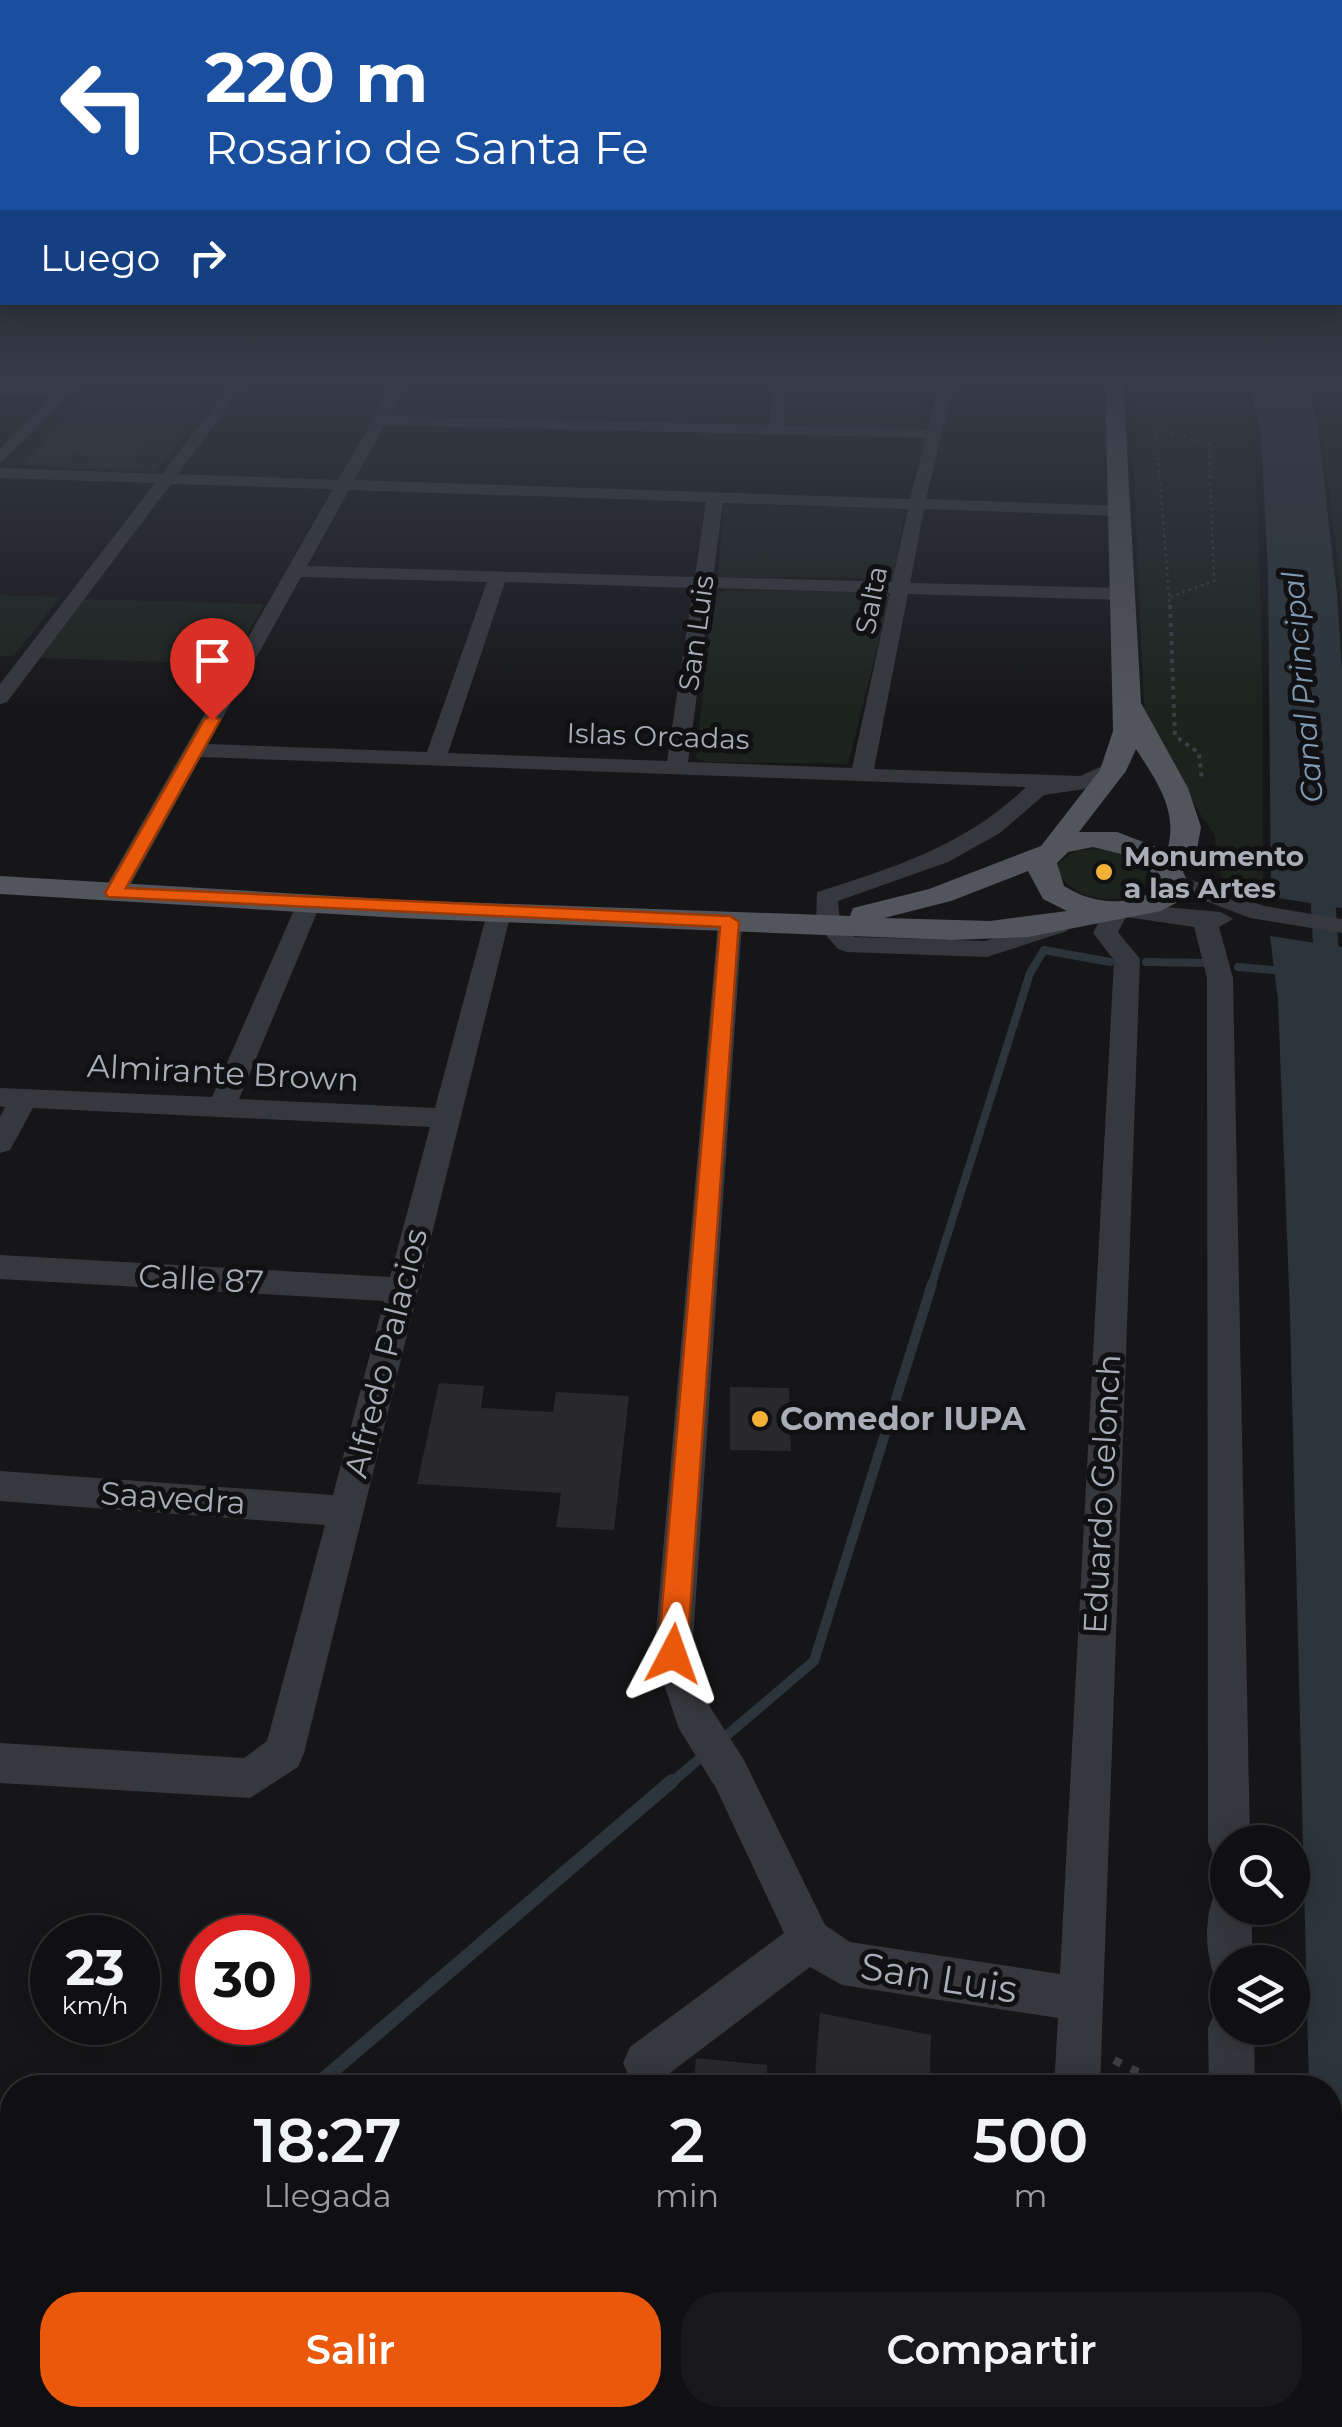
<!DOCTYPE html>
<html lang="es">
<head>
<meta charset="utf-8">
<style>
  body { margin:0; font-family:Montserrat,sans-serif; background:#19191b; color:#f1f3f6; height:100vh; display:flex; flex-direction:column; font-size:38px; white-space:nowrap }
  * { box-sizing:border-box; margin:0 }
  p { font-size:32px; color:#9c9d9f }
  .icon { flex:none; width:55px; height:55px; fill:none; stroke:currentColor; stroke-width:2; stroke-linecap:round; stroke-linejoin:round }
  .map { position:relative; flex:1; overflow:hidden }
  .panel { position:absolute; left:0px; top:2075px; width:1342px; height:352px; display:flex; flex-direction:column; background:#101012; border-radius:40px 40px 0 0; box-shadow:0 5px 25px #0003,0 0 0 2px #303032 }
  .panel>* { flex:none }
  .hud { position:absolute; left:0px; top:0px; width:1342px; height:305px; box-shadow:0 5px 25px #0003,0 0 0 2px #303032; background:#1a4fa0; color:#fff; overflow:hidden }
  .fabs { position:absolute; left:1210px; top:1825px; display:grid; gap:20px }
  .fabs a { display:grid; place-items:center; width:100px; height:100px; border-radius:50%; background:#101012; box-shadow:0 5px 25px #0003,0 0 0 2px #303032; font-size:50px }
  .speed { position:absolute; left:30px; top:1915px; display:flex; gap:20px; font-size:50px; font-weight:700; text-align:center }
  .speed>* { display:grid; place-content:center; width:130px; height:130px; border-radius:50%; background:#101012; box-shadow:0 5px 25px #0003,0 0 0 2px #303032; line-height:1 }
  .speed small { font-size:25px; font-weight:400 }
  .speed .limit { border:15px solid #d22; background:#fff; color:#111 }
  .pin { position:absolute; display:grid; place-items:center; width:85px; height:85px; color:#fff; margin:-102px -42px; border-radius:50% 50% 50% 0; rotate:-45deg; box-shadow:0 0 10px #0007 }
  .pin .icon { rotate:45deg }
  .me { position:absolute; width:110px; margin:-55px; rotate:4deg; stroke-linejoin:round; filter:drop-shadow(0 0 8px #0008) }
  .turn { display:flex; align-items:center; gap:35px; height:210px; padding:0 40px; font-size:45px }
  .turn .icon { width:130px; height:130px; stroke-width:2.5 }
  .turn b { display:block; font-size:70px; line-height:85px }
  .then { display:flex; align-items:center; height:95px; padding:0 40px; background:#0003; gap:20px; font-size:38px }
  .eta { display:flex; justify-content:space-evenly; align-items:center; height:170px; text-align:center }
  .eta b { font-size:60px; font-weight:600; line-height:70px }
  .cta { display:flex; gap:20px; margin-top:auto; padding:20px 40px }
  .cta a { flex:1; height:115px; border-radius:40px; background:#ea580c; color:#fff; font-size:40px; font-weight:600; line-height:115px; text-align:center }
  .cta a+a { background:#19191b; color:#f1f3f6 }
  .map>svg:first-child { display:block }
</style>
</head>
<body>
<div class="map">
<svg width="1342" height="2427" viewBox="0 0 1342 2427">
  <rect width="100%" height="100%" fill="#161618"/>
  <polygon fill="#222225" points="81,400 209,403 155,472 19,465"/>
  <g fill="#1c231d">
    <polygon points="785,379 937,379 919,430 779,427"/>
    <path d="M 1139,379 L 1244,379 C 1257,428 1256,480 1258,531 C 1264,651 1262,771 1263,891 L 1231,888 L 1222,881 L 1214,834 L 1145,732 L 1134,473 L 1135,394 L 1131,390 Z"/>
    <polygon points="1310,379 1342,379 1342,605 1324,440"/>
    <polygon points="729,504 900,509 905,512 893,578 718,577 724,506"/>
    <polygon points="726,590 885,592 890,596 848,764 707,762 696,758 713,596"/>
    <polygon points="0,595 60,597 14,656 0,656"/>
    <polygon points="82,599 264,604 231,664 38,658"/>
    <path d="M 1109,849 L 1138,861 L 1147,870 L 1144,889 C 1118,907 1077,901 1059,874 L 1059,862 L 1077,850 Z"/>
  </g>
  <g fill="#2c353c">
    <polygon points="1249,379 1305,379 1317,419 1337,595 1342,671 1342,908 1271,897 1268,570 1261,436"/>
    <polygon points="1270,936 1342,947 1342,2427 1320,2427 1319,2415 1330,2415 1330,2088 1309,2087 1290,1314 1278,1000"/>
  </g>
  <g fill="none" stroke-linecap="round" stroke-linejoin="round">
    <g stroke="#2c353c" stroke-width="8">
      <polyline points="1146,962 1213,963"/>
      <polyline points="1238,967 1285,971"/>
      <polyline points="931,1287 1030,973 1044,950 1110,962"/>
    </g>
    <g stroke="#2c353c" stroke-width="10">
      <polyline points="719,1742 814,1661 932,1284"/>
      <polyline points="670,1784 707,1752"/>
    </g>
    <g stroke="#2c353c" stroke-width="14">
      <polyline points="313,2088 672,1781"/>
      <polyline points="0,2353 12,2343"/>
    </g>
    <polygon fill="#2c353c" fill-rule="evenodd" points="1321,861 1333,868 1341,982 1328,990 1315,982 1309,868"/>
  </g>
  <g fill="#29292c">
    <polygon points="59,428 92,429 84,438 112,439 119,431 155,432 125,467 85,466 95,455 70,454 61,464 25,463"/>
    <polygon points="439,1383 484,1386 481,1408 553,1412 556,1392 629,1396 614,1530 556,1527 561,1493 417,1484"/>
    <polygon points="730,1387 789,1388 791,1451 730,1450"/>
    <polygon points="820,2013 931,2035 929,2088 814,2088"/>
    <polygon points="696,2058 767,2065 766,2088 693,2088"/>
    <polygon points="332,2415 509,2415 498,2427 318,2427"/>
    <polygon points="611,2415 966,2415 966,2427 610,2427"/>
  </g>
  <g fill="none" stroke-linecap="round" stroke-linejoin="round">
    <g stroke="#3d3f44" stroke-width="2.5" stroke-dasharray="2.5 4" stroke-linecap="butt">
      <polyline points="1152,379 1170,608"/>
      <polyline points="802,380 889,414"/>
      <polyline points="813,410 921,380"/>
      <polyline points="1158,430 1209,444 1214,581 1170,597"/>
    </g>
    <polyline stroke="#3d3f44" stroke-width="4" stroke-dasharray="4 5" stroke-linecap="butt" points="1170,605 1175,736 1199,753 1202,781"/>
    <polyline stroke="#3d3f44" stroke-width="8" stroke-dasharray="8 11" stroke-linecap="butt" points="1114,2060 1170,2088"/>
    <g fill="#37383d" fill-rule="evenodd">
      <polygon points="70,379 85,379 0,463 0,449 54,395 0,394 0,386 62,387"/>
      <path d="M 235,379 L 249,379 L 178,474 L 338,480 L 396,379 L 410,379 L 390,416 L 769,425 L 774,379 L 788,379 L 784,426 L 928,429 L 941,379 L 955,379 L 926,499 L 1120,506 L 1128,511 L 1120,516 L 924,509 L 910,583 L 1123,588 L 1132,594 L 1123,600 L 908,594 L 874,769 L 1080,776 L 1114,761 L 1125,768 L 1091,788 L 1044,795 L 1000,833 L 948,862 L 838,901 L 840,922 L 854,937 L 985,941 L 1058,919 L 1070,926 L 1067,931 L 987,957 L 847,952 L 838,949 L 816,924 L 817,892 C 894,868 968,844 1026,787 L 201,757 L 126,893 L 122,898 L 106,898 L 102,893 L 333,489 L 171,484 L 7,702 L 0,704 L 0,684 L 155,483 L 0,478 L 0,468 L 162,474 ZM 385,425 L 926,438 L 910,499 L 354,480 ZM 349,490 L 706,502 L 695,577 L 307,566 ZM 723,503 L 908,509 L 892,582 L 713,577 ZM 301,577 L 487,582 L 427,752 L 208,744 ZM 505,582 L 693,588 L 667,761 L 448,753 ZM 711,588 L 890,593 L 852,768 L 688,762 Z"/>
      <polygon points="1172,873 1264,906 1342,919 1342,933 1250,918 1164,885 1164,875"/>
      <polygon points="309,896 321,903 239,1099 435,1108 487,913 499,906 511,913 304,1753 298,1767 250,1798 0,1783 0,1743 244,1758 267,1741 325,1525 0,1501 0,1471 333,1495 384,1301 0,1279 0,1255 390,1277 430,1127 33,1108 10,1150 0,1153 0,1117 5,1107 0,1106 0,1088 212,1097 297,903"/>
      <polygon points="1131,904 1221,912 1233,919 1219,927 1233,978 1250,1842 1228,1842 1228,1862 1214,1857 1208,1842 1207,978 1194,927 1126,917 1118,932 1140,959 1100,2088 1054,2088 1058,2018 842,1985 810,1967 662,2079 646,2086 630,2079 623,2063 630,2047 784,1933 716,1788 679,1729 654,1654 718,922 730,915 742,922 692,1654 710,1707 744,1760 825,1925 850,1942 1060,1974 1114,960 1093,933 1107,907"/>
      <path d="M 1228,1888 L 1228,1908 L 1251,1908 L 1253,1962 L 1228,1962 L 1228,1983 L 1215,1978 C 1205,1953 1204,1918 1215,1893 Z"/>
      <polygon points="1228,2007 1228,2028 1254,2028 1255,2088 1209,2088 1208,2028 1215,2012"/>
      <rect x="1047" y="2415" width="52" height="12"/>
      <polygon points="1210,2415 1262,2415 1263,2427 1211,2427"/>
    </g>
    <path fill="#53555c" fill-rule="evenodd" d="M 1105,379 L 1123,379 L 1141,703 L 1188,788 L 1201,827 L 1197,849 L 1183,872 L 1187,880 L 1176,903 L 1161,911 L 1028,937 L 952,940 L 400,918 L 0,894 L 0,876 L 400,900 L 850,916 L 853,908 L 929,889 L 1041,846 L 1100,770 L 1113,731 ZM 1136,749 C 1157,782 1179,811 1167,851 L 1117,832 L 1079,832 L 1126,771 ZM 1093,847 L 1141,859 L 1157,880 L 1152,892 C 1123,907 1091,903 1064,886 L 1057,863 L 1068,852 ZM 1028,871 L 1043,899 L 1067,911 L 990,921 L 884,918 L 951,901 Z"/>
  </g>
  <linearGradient id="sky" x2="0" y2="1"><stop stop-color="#0c0c0d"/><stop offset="0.53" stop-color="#363c48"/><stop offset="1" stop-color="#363c48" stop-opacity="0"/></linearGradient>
  <rect width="1342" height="718" fill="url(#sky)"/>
  <polygon fill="#ea580c" stroke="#983908" stroke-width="2.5" points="212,715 220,720 126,888 730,916 739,922 687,1654 683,1664 673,1668 662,1664 658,1654 720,927 108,897 105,893 204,720"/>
  <g fill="#f2b134" stroke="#111113" stroke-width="4">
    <circle cx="1104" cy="872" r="10"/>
    <circle cx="760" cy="1419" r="10"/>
  </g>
  <g text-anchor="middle" stroke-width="10" stroke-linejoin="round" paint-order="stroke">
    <g font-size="28" fill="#a8adb8" stroke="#111113">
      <text transform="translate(871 600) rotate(-79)" y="10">Salta</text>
      <text transform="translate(696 633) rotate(-82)" y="10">San Luis</text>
      <text transform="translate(658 736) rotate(2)" y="10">Islas Orcadas</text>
    </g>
    <g font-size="28" font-weight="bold" fill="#a8adb8" stroke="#111113" text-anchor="start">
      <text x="1124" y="866">Monumento<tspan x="1124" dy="32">a las Artes</tspan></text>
    </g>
    <g font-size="30" font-style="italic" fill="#7f9bb3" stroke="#111113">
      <text transform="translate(1303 687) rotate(-95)" y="10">Canal Principal</text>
    </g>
    <g font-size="32" fill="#a8adb8" stroke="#111113">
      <text transform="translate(223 1073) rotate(3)" y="11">Almirante Brown</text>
      <text transform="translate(201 1279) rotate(3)" y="11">Calle 87</text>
      <text transform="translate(386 1353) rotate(-76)" y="11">Alfredo Palacios</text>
      <text transform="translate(1102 1494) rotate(-87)" y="11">Eduardo Gelonch</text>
      <text transform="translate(173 1498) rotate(4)" y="11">Saavedra</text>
    </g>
    <g font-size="32" font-weight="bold" fill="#a8adb8" stroke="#111113" text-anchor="start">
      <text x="780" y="1430">Comedor IUPA</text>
    </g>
    <g font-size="38" fill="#a8adb8" stroke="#111113">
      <text transform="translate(939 1978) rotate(9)" y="13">San Luis</text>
    </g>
  </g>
</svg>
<div class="fabs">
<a><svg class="icon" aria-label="search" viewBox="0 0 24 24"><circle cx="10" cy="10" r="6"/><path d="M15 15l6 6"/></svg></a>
<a><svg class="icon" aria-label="layers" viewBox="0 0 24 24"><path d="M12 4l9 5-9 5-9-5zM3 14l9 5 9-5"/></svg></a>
</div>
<div class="speed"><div>23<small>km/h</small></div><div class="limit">30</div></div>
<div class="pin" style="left:212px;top:720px;background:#d93025"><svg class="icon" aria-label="arrive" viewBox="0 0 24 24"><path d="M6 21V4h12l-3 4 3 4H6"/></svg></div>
<svg class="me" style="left:673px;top:1654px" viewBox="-20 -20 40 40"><path d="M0-17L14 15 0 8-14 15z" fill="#ea580c" stroke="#fff" stroke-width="4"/></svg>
<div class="hud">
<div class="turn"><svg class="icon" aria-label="left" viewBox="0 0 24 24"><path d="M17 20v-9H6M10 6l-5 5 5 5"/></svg><div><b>220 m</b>Rosario de Santa Fe</div></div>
<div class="then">Luego<svg class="icon" aria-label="right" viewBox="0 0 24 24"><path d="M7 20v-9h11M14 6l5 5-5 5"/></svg></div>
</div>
<section class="panel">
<div class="eta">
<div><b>18:27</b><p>Llegada</p></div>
<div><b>2</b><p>min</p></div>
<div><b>500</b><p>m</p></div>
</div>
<div class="cta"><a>Salir</a><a>Compartir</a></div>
</section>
</div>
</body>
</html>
